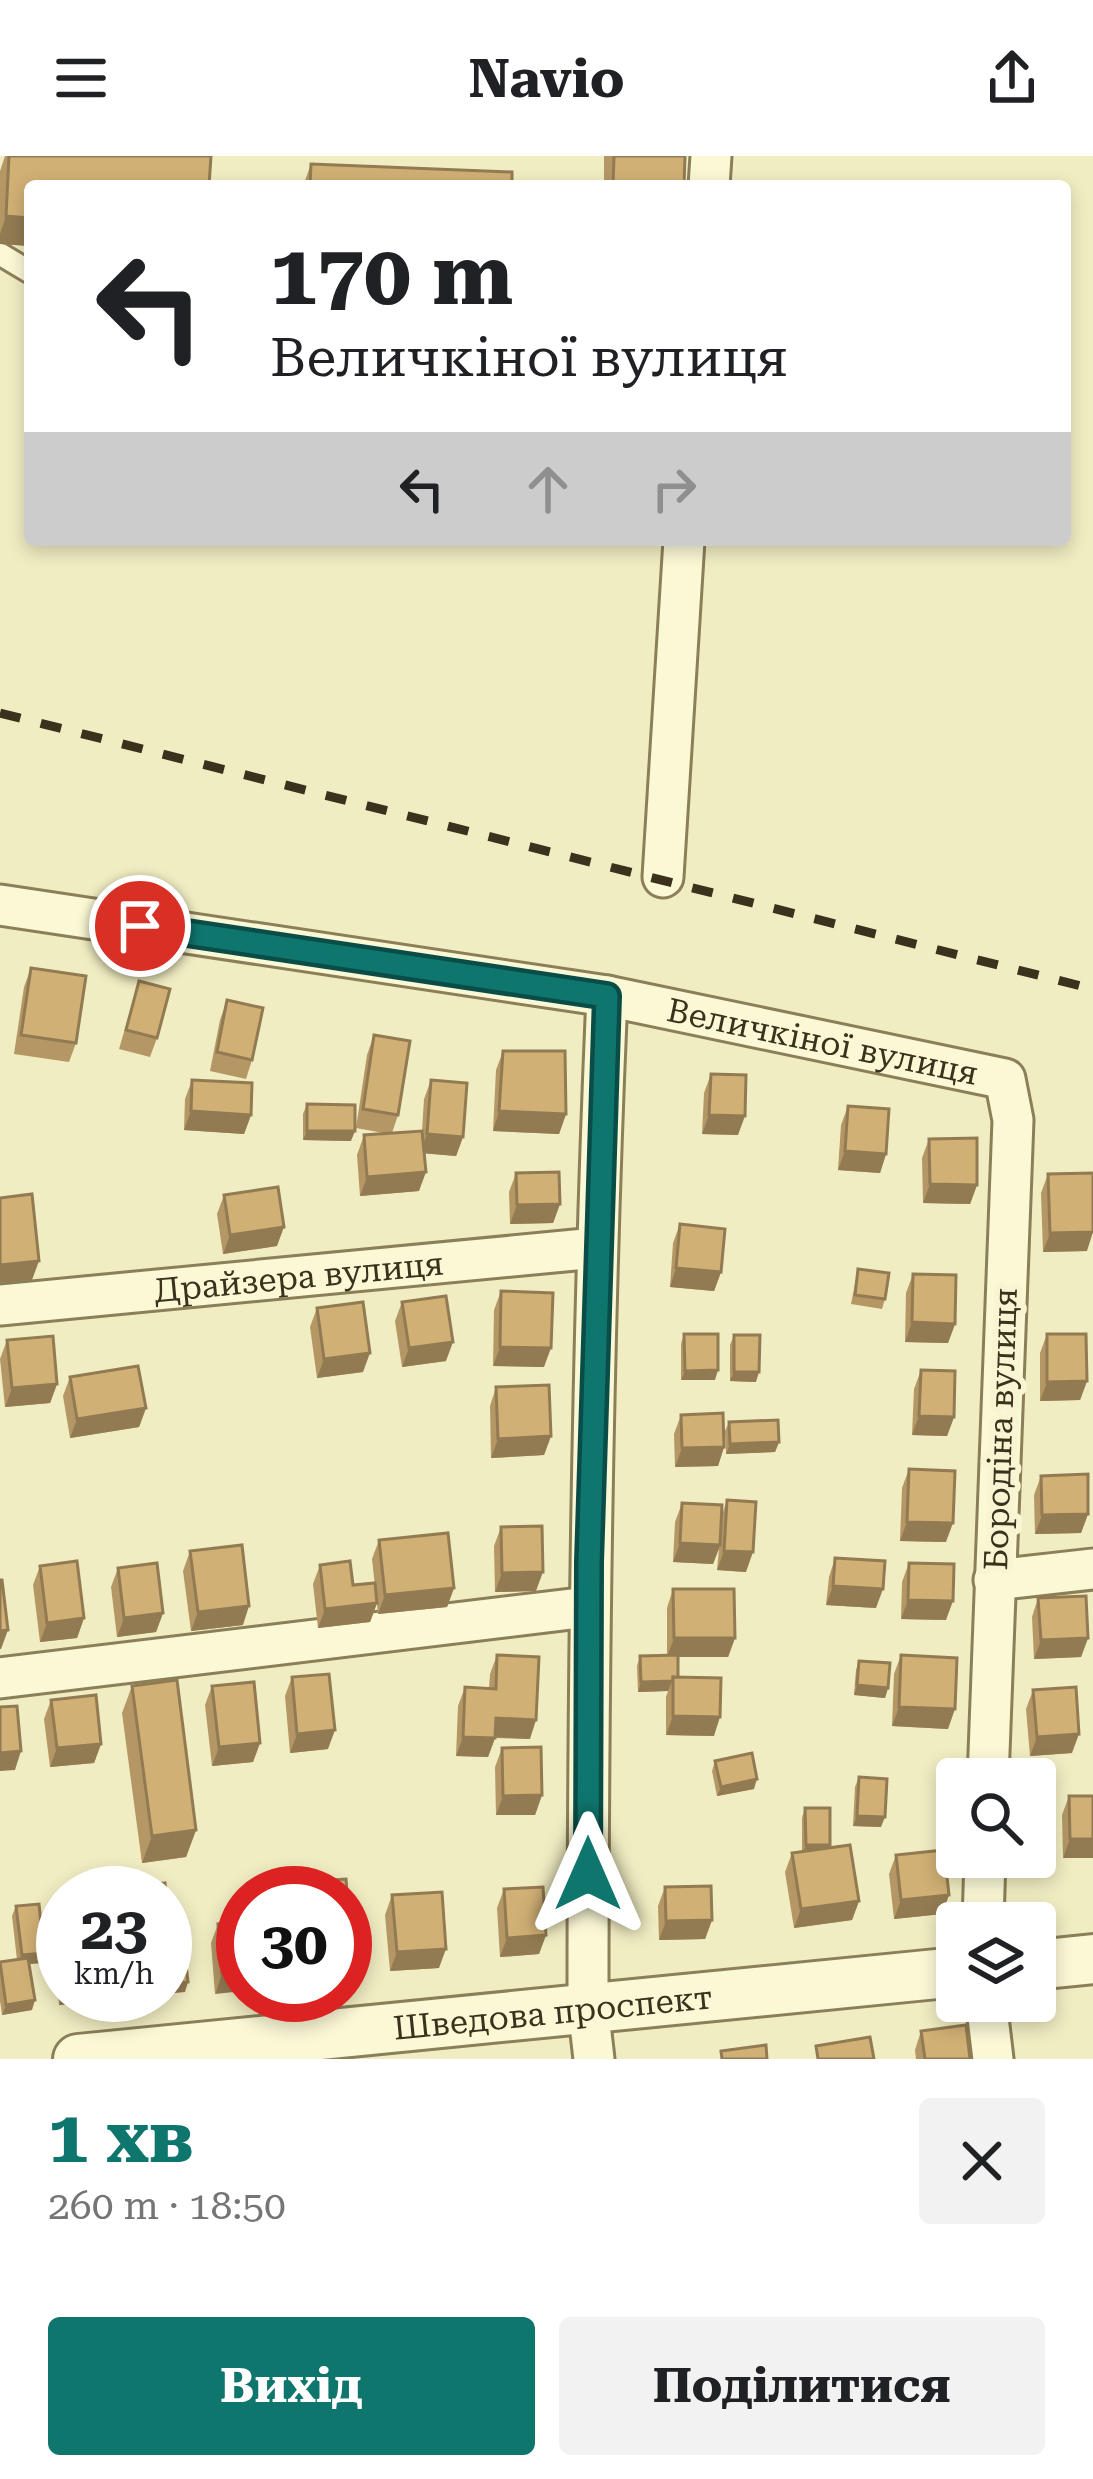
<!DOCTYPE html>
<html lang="uk">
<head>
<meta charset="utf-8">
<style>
  body { margin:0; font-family:"Roboto Serif",serif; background:#f2f2f2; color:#202124; height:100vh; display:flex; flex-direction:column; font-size:45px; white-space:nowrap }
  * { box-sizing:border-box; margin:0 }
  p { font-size:39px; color:#757577 }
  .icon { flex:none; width:66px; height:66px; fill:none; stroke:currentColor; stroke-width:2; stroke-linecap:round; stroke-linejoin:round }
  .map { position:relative; height:1903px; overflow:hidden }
  .sheet { display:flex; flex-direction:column; background:#fff; flex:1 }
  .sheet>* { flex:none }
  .hud { position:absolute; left:24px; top:24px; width:1047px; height:366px; border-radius:12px; box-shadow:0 6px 18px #0003; background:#fff; color:#202124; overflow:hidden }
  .controls { position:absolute; left:936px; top:1602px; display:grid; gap:24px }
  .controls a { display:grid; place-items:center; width:120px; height:120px; border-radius:12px; background:#fff; box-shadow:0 6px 18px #0003; font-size:60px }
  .speed { position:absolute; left:36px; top:1710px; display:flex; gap:24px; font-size:60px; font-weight:700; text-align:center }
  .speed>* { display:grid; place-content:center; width:156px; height:156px; border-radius:50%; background:#fff; box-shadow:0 6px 18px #0003; line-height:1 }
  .speed small { font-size:30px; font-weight:400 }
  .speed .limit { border:18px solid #d22; background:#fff; color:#111 }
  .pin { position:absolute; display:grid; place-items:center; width:102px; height:102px; color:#fff; margin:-51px; border:6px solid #fff; border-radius:50%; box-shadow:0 3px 12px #0007 }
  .me { position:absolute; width:132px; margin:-66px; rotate:0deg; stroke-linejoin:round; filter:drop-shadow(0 0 9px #0008) }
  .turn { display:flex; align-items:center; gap:42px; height:252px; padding:0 48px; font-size:54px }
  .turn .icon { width:156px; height:156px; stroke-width:2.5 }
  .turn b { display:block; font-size:84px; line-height:102px }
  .lanes { display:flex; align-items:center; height:114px; padding:0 48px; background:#0003; justify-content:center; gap:60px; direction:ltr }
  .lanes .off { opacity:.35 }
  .round { display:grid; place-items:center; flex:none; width:126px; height:126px; border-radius:12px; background:#f2f2f2 }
  .head { display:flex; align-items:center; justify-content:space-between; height:204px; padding:0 48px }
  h1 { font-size:72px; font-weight:700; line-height:90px; color:#0f766e }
  .action { display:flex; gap:24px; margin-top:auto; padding:24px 48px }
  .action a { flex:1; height:138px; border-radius:12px; background:#0f766e; color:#fff; font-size:48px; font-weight:700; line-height:138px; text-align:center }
  .action a+a { background:#f2f2f2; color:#202124 }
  header { display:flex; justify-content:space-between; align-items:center; height:156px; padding:0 48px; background:#fff; font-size:54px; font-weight:700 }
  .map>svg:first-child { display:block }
</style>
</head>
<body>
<header><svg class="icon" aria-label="menu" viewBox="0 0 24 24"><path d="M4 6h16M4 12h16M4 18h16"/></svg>Navio<svg class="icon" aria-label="share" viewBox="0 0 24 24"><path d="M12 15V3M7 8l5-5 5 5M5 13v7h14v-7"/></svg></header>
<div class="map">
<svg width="1093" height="1903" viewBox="0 0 1093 1903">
  <rect width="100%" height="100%" fill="#f1edc2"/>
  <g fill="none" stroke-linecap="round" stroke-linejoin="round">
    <g stroke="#8b7f58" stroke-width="27">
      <polyline id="service" points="0,98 30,116"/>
    </g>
    <g stroke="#8b7f58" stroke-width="45">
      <g id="minor">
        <polyline points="709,30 711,0"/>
        <polyline points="663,721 684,384"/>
        <path id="s1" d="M 0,749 L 607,840 L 1005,923 L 1013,964 L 988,1623"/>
        <path id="s2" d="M 0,1149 L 596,1092"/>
        <polyline points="994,1424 1093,1413"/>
        <polyline points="0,1522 588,1451"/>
        <polyline points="983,1767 985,1701"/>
        <polyline points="986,1845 993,1903"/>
        <path d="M 594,1903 L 588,1851 C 588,1514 592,1177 607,840"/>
      </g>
    </g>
    <g stroke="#8b7f58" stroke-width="54">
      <g id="tertiary">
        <polyline points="1035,1809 1093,1803"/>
        <path id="s3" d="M 78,1903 L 957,1816"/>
      </g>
    </g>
    <use href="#service" stroke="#fbf8d6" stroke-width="21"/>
    <use href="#minor" stroke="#fbf8d6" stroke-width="39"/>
    <use href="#tertiary" stroke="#fbf8d6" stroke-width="48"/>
    <polyline stroke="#3a321d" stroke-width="9" stroke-dasharray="21 21" stroke-linecap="butt" points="0,557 1093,833"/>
  </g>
  <g fill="#b49765">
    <polygon points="5,0 211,0 30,30 30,90 0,88 0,15"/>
    <polygon points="604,0 685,0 684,30 604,30"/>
    <polygon points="311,8 512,30 303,30"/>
    <polygon points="31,812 76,887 69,906 14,898 24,831"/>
    <polygon points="139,825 157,882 150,901 119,893"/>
    <polygon points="227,844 252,904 246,923 210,915 220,864"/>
    <polygon points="374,879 398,959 392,977 422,975 424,943 431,924 463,981 456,1000 424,997 419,1035 360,1040 357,999 364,979 389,978 356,972 367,899"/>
    <polygon points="503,895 566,958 559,978 493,975 496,914"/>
    <polygon points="711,918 738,979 702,978 704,937"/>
    <polygon points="192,924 251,959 244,978 184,974 185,943"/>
    <polygon points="307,948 351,985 303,984 303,958"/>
    <polygon points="848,950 886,998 880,1017 838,1014 841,969"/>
    <polygon points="929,983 977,1029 970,1048 923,1047 922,1002"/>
    <polygon points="516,1017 560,1048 553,1067 510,1068 509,1036"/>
    <polygon points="1048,1018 1087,1095 1043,1096 1041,1037"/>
    <polygon points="224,1039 277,1090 223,1098 217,1058"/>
    <polygon points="680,1068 721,1116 714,1135 670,1131 673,1087"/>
    <polygon points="858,1113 885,1143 882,1153 851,1148"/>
    <polygon points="913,1118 955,1168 948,1187 905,1186 906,1137"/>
    <polygon points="501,1135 544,1211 493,1210 494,1154"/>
    <polygon points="402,1146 446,1205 402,1211 395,1165"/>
    <polygon points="317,1152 363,1216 317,1222 310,1171"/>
    <polygon points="684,1178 715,1224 681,1224 681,1188"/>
    <polygon points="1047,1178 1087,1225 1080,1244 1040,1245 1040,1197"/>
    <polygon points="734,1179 756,1226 730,1225 730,1189"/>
    <polygon points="7,1184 57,1228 50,1247 5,1251 0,1203"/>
    <polygon points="921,1214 954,1261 947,1280 912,1279 914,1233"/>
    <polygon points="70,1221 146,1252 139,1271 70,1282 63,1240"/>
    <polygon points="496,1231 551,1280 544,1299 491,1302 490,1250"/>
    <polygon points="681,1259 724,1291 718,1310 675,1311 674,1278"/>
    <polygon points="729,1266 779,1286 775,1296 726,1298 725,1275"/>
    <polygon points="909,1313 946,1386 900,1385 902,1332"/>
    <polygon points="1041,1320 1088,1358 1081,1377 1035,1378 1034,1339"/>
    <polygon points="727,1344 746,1416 717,1414 719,1393 713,1408 673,1406 675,1366 682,1347 722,1359"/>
    <polygon points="501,1371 536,1435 495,1436 494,1390"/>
    <polygon points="379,1384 454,1432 447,1451 378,1458 372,1403"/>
    <polygon points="190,1395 243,1469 191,1475 183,1415"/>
    <polygon points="835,1402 876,1452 826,1449 829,1421"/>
    <polygon points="909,1407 946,1464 901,1463 902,1426"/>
    <polygon points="320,1409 377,1447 370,1466 318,1472 313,1428"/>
    <polygon points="40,1410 84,1462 77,1482 40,1486 33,1429"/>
    <polygon points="118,1412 163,1457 156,1476 117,1481 111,1431"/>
    <polygon points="673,1433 735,1482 728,1501 678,1501 678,1522 714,1580 666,1579 666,1541 668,1535 638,1536 637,1510 640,1500 667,1499 667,1452"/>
    <polygon points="1038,1442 1088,1482 1081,1501 1034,1503 1032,1461"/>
    <polygon points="497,1499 530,1583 495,1582 488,1601 456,1600 458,1550 465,1531 489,1532 490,1518"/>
    <polygon points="901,1499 948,1573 892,1570 894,1518"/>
    <polygon points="859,1505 888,1532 885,1542 854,1539 856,1514"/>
    <polygon points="292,1521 328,1593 290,1597 285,1540"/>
    <polygon points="132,1530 196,1674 186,1701 142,1707 122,1557"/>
    <polygon points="212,1530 260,1587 253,1606 212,1610 205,1549"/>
    <polygon points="1033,1534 1072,1597 1030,1600 1026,1553"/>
    <polygon points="51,1544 101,1588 94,1607 50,1611 44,1563"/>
    <polygon points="502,1592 542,1639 535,1659 496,1659 495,1611"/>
    <polygon points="715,1605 754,1633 717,1640 712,1615"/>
    <polygon points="859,1621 881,1671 853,1670 855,1631"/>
    <polygon points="1069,1640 1093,1640 1063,1702 1062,1659"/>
    <polygon points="805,1652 859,1745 852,1764 794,1772 785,1716 792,1697 802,1696 802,1662"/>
    <polygon points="896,1699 949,1739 942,1758 894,1763 889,1718"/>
    <polygon points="665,1731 712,1764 705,1783 659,1784 658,1750"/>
    <polygon points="504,1733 546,1779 539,1798 500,1801 497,1752"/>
    <polygon points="392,1739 439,1812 390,1815 385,1759"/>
    <polygon points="16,1750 41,1807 29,1808 32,1854 2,1859 0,1845 0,1806 17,1804 12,1760"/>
    <polygon points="243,1766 215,1838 211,1787 218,1768"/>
    <polygon points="62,1787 63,1839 112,1845 59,1849 55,1806"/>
    <polygon points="921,1875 970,1903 916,1903 915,1894"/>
  </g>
  <g fill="#927b52">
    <polygon points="6,60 30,62 30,90 0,88 0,78"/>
    <polygon points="191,955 251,959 244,978 184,974"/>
    <polygon points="499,955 566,958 559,978 493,975"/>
    <polygon points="709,959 745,960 738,979 702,978"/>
    <polygon points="307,975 355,975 351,985 303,984"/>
    <polygon points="427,978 463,981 456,1000 420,997"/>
    <polygon points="845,995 886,998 880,1017 838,1014"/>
    <polygon points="426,1016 419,1035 360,1040 367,1021"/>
    <polygon points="930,1028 977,1029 970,1048 923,1047"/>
    <polygon points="560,1048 553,1067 510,1068 517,1049"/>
    <polygon points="284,1071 277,1090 223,1098 230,1079"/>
    <polygon points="1093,1076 1087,1095 1043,1096 1050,1077"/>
    <polygon points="39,1105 32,1124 0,1127 0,1109"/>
    <polygon points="676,1112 721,1116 714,1135 670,1131"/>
    <polygon points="912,1166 955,1168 948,1187 905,1186"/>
    <polygon points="453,1186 446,1205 402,1211 409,1192"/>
    <polygon points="500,1191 551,1192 544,1211 493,1210"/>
    <polygon points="370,1197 363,1216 317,1222 324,1203"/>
    <polygon points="718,1214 715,1224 681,1224 685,1215"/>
    <polygon points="734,1216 759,1216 756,1226 730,1225"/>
    <polygon points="1087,1225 1080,1244 1040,1245 1047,1226"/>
    <polygon points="57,1228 50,1247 5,1251 12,1232"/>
    <polygon points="146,1252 139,1271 70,1282 77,1263"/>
    <polygon points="919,1260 954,1261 947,1280 912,1279"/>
    <polygon points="551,1280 544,1299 491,1302 498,1283"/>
    <polygon points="779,1286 775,1296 726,1298 730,1288"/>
    <polygon points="724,1291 718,1310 675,1311 682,1292"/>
    <polygon points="1088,1358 1081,1377 1035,1378 1042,1359"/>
    <polygon points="907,1366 953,1367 946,1386 900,1385"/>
    <polygon points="680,1387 720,1389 713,1408 673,1406"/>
    <polygon points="724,1395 753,1396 746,1416 717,1414"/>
    <polygon points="543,1416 536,1435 495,1436 502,1417"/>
    <polygon points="833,1430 883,1433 876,1452 826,1449"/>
    <polygon points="454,1432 447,1451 378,1458 385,1439"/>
    <polygon points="908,1444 953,1445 946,1464 901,1463"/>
    <polygon points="377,1447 370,1466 318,1472 325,1453"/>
    <polygon points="249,1450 243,1469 191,1475 198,1456"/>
    <polygon points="163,1457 156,1476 117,1481 124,1462"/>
    <polygon points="84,1462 77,1482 40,1486 47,1467"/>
    <polygon points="8,1474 1,1493 0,1493 0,1475"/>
    <polygon points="674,1482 735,1482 728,1501 667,1501"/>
    <polygon points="1088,1482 1081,1501 1034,1503 1041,1484"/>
    <polygon points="672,1525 668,1535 638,1536 641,1526"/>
    <polygon points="857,1529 888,1532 885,1542 854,1539"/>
    <polygon points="899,1551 955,1553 948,1573 892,1570"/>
    <polygon points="673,1560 720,1561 714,1580 666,1579"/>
    <polygon points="496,1562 536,1564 530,1583 489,1581"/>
    <polygon points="335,1574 328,1593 290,1597 297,1578"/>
    <polygon points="1079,1578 1072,1597 1030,1600 1037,1581"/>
    <polygon points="463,1581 495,1582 488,1601 456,1600"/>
    <polygon points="260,1587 253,1606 212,1610 219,1591"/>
    <polygon points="101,1588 94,1607 50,1611 57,1592"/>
    <polygon points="21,1595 15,1614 0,1615 0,1597"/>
    <polygon points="757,1623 754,1633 717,1640 721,1631"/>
    <polygon points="542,1639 535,1659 496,1659 503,1640"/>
    <polygon points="857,1660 885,1661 881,1671 853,1670"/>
    <polygon points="196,1674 186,1701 142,1707 152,1680"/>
    <polygon points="1070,1683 1093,1683 1093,1702 1063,1702"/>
    <polygon points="806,1689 830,1689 827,1699 802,1699"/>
    <polygon points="949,1739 942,1758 894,1763 901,1744"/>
    <polygon points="859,1745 852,1764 794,1772 801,1753"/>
    <polygon points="712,1764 705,1783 659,1784 666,1765"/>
    <polygon points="546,1779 539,1798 500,1801 507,1782"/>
    <polygon points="446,1793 439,1812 390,1815 397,1796"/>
    <polygon points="44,1797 41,1807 18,1809 22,1799"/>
    <polygon points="345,1797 352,1797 345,1816"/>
    <polygon points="243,1817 243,1835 215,1838 222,1818"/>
    <polygon points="188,1826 185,1836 165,1838 165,1829"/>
    <polygon points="63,1839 114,1839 112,1845 59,1849"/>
    <polygon points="35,1844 32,1854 2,1859 6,1849"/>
  </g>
  <g fill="#d1b075" stroke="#927b52" stroke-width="3">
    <polygon points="9,0 211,0 209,30 30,30 30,62 6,60"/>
    <polygon points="614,0 685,0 684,30 613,30"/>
    <polygon points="311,8 512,16 512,30 310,30"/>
    <polygon points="31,812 86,820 76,887 21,879"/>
    <polygon points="139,825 170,833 157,882 126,874"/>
    <polygon points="227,844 263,852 252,904 217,896"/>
    <polygon points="374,879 410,885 398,959 363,953"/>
    <polygon points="503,895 565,895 566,958 499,955"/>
    <polygon points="711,918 746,919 745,960 709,959"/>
    <polygon points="192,924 252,927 251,959 191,955"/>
    <polygon points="431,924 467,927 463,981 427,978"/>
    <polygon points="307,948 355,949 355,975 307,975"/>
    <polygon points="848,950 889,953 886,998 845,995"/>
    <polygon points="422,975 426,1016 367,1021 364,979"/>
    <polygon points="977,982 977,1029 930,1028 929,983"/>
    <polygon points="559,1016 560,1048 517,1049 516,1017"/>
    <polygon points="1093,1017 1093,1076 1050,1077 1048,1018"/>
    <polygon points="278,1031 284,1071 230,1079 224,1039"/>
    <polygon points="32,1038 39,1105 0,1109 0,1042"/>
    <polygon points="680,1068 725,1073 721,1116 676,1112"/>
    <polygon points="858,1113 889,1117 885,1143 855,1139"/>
    <polygon points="913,1118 956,1119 955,1168 912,1166"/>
    <polygon points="501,1135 553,1137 551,1192 500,1191"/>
    <polygon points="446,1140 453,1186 409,1192 402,1146"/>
    <polygon points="363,1146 370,1197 324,1203 317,1152"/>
    <polygon points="684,1178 718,1178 718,1214 685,1215"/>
    <polygon points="1047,1178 1086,1178 1087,1225 1047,1226"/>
    <polygon points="734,1179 760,1179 759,1216 734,1216"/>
    <polygon points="53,1180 57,1228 12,1232 7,1184"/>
    <polygon points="138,1210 146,1252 77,1263 70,1221"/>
    <polygon points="921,1214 955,1215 954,1261 919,1260"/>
    <polygon points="549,1229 551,1280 498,1283 496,1231"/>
    <polygon points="723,1257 724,1291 682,1292 681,1259"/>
    <polygon points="778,1264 779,1286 730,1288 729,1266"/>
    <polygon points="909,1313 955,1315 953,1367 907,1366"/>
    <polygon points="1088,1318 1088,1358 1042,1359 1041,1320"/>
    <polygon points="727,1344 756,1346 753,1396 724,1395"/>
    <polygon points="682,1347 722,1349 720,1389 680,1387"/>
    <polygon points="542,1370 543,1416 502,1417 501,1371"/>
    <polygon points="448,1377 454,1432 385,1439 379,1384"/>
    <polygon points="242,1389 249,1450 198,1456 190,1395"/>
    <polygon points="835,1402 885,1405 883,1433 833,1430"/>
    <polygon points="77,1405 84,1462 47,1467 40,1410"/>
    <polygon points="350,1405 353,1429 375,1427 377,1447 325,1453 320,1409"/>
    <polygon points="157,1407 163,1457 124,1462 118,1412"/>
    <polygon points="909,1407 954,1408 953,1445 908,1444"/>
    <polygon points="0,1424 2,1424 8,1474 0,1475"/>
    <polygon points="673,1433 734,1433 735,1482 674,1482"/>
    <polygon points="1086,1440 1088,1482 1041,1484 1038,1442"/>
    <polygon points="497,1499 539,1501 536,1564 496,1562 495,1582 463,1581 465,1531 496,1533"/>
    <polygon points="678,1499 678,1522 673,1521 673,1525 641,1526 640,1500"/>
    <polygon points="901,1499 957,1502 955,1553 899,1551"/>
    <polygon points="859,1505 890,1507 888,1532 857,1529"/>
    <polygon points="329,1518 335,1574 297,1578 292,1521"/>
    <polygon points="673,1521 721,1522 720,1561 673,1560"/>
    <polygon points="177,1524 196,1674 152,1680 132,1530"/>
    <polygon points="254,1526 260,1587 219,1591 212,1530"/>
    <polygon points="1076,1531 1079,1578 1037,1581 1033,1534"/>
    <polygon points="96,1539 101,1588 57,1592 51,1544"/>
    <polygon points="17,1550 21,1595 0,1597 0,1551"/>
    <polygon points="541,1591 542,1639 503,1640 502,1592"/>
    <polygon points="752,1597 757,1623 721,1631 715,1605"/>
    <polygon points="859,1621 887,1623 885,1661 857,1660"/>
    <polygon points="1069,1640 1093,1640 1093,1683 1070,1683"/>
    <polygon points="805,1652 830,1652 830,1689 806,1689"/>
    <polygon points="850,1689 859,1745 801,1753 792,1697"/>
    <polygon points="944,1694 949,1739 901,1744 896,1699"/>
    <polygon points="346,1723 352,1797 345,1797 345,1737 303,1737 302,1726"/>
    <polygon points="165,1727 169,1756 165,1756 165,1737 116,1737 116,1733"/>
    <polygon points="711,1730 712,1764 666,1765 665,1731"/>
    <polygon points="543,1731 546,1779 507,1782 504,1733"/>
    <polygon points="442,1736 446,1793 397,1796 392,1739"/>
    <polygon points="39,1748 44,1797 22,1799 16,1750"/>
    <polygon points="243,1766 243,1817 222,1818 218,1768"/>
    <polygon points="183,1783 188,1826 165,1829 165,1785"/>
    <polygon points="28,1802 35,1844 6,1849 0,1806"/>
    <polygon points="966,1869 970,1903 925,1903 921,1875"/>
    <polygon points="870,1881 874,1903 818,1903 816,1890"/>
    <polygon points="766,1889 767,1903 722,1903 721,1895"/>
  </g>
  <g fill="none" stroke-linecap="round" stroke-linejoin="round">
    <g stroke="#0a4d48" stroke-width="30">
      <polyline id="route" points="140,770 607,840 589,1406 588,1718"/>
    </g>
    <use href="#route" stroke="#0f766e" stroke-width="21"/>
  </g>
  <g text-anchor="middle" stroke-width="12" stroke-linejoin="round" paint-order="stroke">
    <g font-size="33" fill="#3a321d" stroke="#f7f5d2">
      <text dy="12" stroke="none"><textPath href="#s1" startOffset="834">Величкіної вулиця</textPath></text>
      <text dy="12" stroke="none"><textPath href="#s2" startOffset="300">Драйзера вулиця</textPath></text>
      <text transform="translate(1000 1273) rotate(-88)" y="12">Бородіна вулиця</text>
      <text dy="12" stroke="none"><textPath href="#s3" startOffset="477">Шведова проспект</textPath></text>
    </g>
  </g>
</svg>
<div class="controls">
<a><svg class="icon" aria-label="search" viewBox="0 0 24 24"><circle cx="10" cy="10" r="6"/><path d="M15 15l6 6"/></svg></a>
<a><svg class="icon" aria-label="layers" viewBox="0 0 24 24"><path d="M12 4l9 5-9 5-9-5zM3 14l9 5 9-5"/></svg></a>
</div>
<div class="speed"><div>23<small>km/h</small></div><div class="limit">30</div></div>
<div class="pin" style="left:140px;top:770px;background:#d93025"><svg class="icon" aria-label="arrive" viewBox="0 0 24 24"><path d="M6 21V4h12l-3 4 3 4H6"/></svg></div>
<svg class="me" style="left:588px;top:1718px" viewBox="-20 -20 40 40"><path d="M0-17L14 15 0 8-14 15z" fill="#0f766e" stroke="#fff" stroke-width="4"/></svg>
<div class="hud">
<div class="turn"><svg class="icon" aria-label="left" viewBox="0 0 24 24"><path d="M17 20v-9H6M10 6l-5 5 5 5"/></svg><div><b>170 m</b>Величкіної вулиця</div></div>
<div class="lanes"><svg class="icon" aria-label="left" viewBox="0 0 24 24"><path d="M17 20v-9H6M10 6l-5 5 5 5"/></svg><svg class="icon off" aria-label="ahead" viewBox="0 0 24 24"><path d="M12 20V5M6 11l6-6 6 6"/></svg><svg class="icon off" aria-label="right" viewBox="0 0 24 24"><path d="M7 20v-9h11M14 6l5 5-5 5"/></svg></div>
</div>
</div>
<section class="sheet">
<div class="head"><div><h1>1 хв</h1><p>260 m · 18:50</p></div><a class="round"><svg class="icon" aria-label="close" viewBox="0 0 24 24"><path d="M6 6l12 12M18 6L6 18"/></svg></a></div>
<div class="action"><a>Вихід</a><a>Поділитися</a></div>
</section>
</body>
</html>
